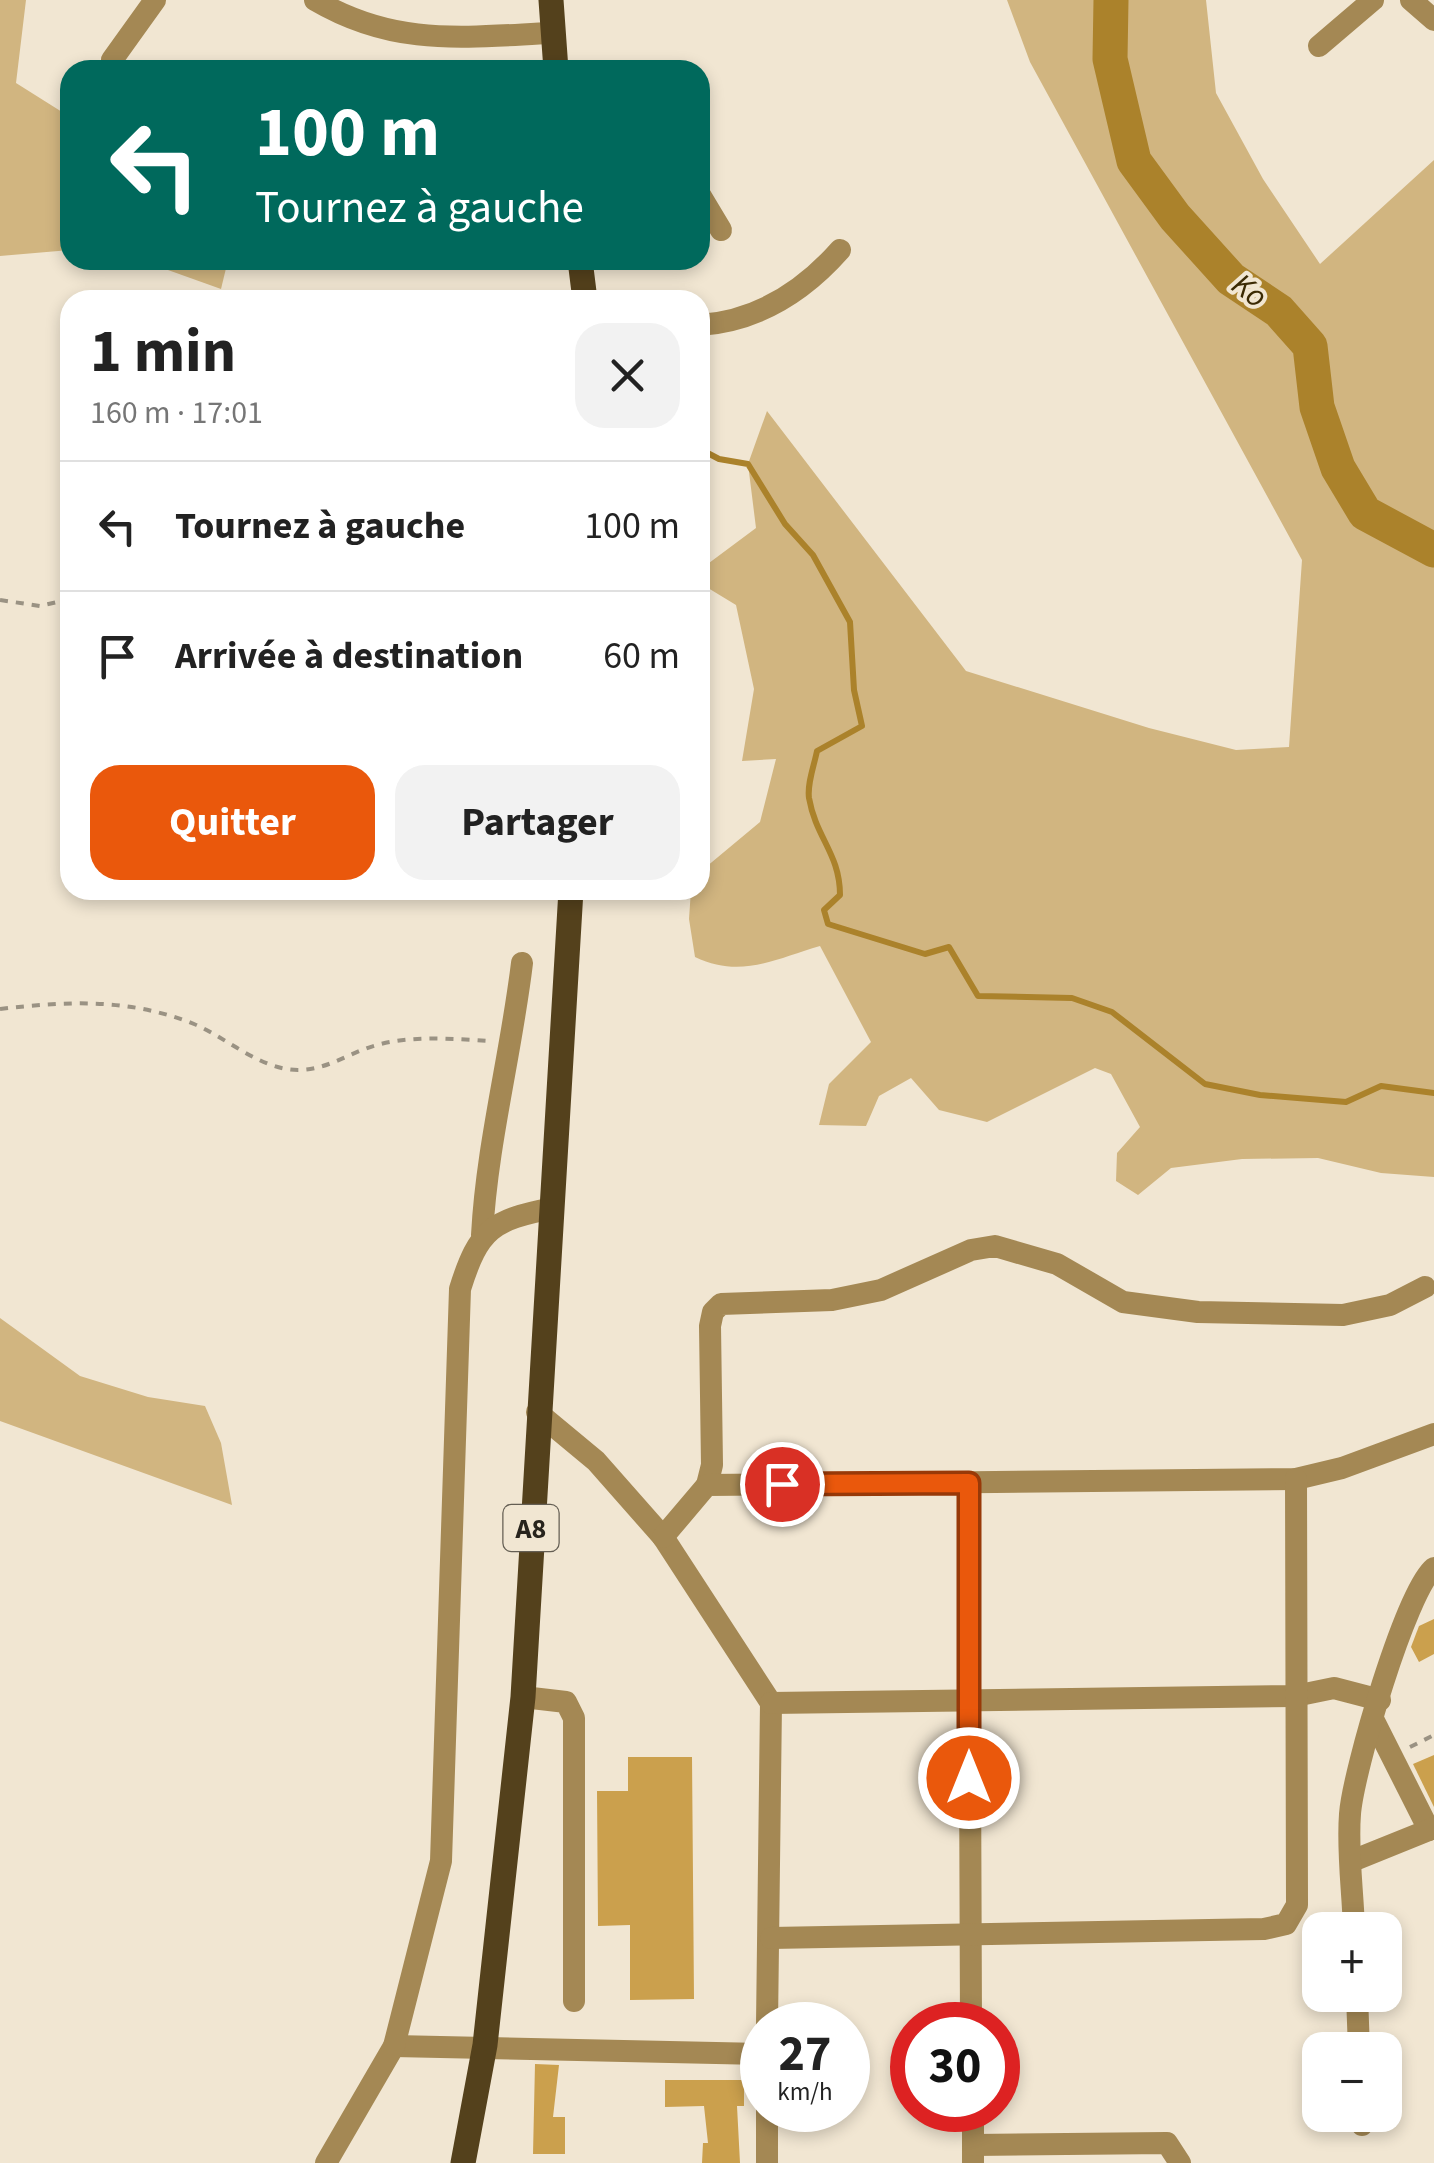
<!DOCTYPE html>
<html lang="fr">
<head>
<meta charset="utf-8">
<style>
  body { margin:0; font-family:"Source Sans 3",sans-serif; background:#f2f2f2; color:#222; height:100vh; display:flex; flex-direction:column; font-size:38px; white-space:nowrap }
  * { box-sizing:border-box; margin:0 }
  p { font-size:32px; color:#767676 }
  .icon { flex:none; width:55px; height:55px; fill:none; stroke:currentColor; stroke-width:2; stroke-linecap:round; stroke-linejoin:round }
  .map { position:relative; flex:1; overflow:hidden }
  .sheet { position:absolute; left:60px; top:290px; width:650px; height:610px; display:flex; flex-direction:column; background:#fff; border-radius:30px; box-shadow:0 5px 15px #0003 }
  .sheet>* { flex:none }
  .hud { position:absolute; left:60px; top:60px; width:650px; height:210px; border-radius:30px; box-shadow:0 5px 15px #0003; background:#00695c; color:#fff; overflow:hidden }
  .tools { position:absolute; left:1302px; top:1912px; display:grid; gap:20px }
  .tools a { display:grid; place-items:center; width:100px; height:100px; border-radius:20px; background:#fff; box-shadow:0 5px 15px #0003; font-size:50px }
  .speed { position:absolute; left:740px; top:2002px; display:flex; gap:20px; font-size:50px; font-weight:700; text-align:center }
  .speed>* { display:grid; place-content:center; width:130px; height:130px; border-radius:50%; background:#fff; box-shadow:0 5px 15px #0003; line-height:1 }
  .speed small { font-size:25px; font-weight:400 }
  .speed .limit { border:15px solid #d22; background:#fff; color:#111 }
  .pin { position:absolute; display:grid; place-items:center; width:85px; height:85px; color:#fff; margin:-42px; border:5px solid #fff; border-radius:50%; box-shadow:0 2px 10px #0007 }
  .me { position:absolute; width:110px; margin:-55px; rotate:0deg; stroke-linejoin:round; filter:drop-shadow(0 0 8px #0008) }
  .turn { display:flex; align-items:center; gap:35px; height:210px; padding:0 30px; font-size:45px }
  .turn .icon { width:130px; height:130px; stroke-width:2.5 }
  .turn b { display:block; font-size:70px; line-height:85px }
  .round { display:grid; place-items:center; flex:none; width:105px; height:105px; border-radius:30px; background:#f2f2f2 }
  .summary { display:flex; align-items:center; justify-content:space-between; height:170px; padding:0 30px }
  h1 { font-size:60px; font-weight:700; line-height:75px }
  .cta { display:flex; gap:20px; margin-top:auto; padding:20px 30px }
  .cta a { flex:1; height:115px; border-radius:30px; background:#ea580c; color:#fff; font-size:40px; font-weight:700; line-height:115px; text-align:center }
  .cta a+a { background:#f2f2f2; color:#222 }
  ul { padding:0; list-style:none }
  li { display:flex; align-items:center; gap:30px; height:130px; padding:0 30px; border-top:2px solid #e0e0e0 }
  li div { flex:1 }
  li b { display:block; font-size:38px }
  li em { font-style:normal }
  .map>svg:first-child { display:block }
</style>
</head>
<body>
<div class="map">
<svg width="1434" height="2163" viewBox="0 0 1434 2163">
  <rect width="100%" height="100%" fill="#f1e6d2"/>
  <g fill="#d1b580">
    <polygon points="0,0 26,0 16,83 70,117 70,250 0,256"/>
    <path d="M 1007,0 L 1206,0 L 1216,93 L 1263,179 L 1320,264 L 1434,160 L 1434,1177 L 1381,1173 L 1318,1158 L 1242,1159 L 1171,1168 L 1138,1195 L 1116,1181 L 1117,1153 L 1140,1127 L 1111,1074 L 1095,1068 L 987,1122 L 939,1110 L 911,1078 L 879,1096 L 866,1126 L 819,1125 L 829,1084 L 871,1042 L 820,946 C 775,959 741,979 695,957 L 689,919 L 691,890 L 700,890 L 700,872 L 760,822 L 776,759 L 742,761 L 754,689 L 736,605 L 708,588 L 709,563 L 756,528 L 748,464 L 767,411 L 966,671 L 1149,728 L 1236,750 L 1289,747 L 1302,560 L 1030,62 Z"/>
    <polygon points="140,260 228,260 221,289"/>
    <polygon points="0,1318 80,1376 148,1397 205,1406 221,1443 232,1505 0,1421"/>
  </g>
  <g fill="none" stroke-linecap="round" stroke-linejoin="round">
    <path stroke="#ab822b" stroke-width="6" d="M 700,449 L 719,459 L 748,464 L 785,524 L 813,555 L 850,622 L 854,690 L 862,726 L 817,751 C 814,766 807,784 809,798 C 816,838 840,854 840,895 L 824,910 L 828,924 L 925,954 L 949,947 L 978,996 L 1072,998 L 1112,1012 L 1205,1084 L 1260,1095 L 1346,1102 L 1381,1086 L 1434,1093"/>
    <polyline stroke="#ab822b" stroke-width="35" points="1111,0 1110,59 1134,161 1175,217 1231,279 1279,311 1310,346 1317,407 1338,468 1365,513 1434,550"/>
  </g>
  <g fill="#cba04d">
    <polygon points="1434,1619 1434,1654 1419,1662 1411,1647 1419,1626"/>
    <polygon points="1434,1755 1434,1807 1413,1764"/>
    <polygon points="628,1757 692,1757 694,1999 630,2000 630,1925 598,1926 597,1791 628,1791"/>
    <polygon points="535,2064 559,2065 553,2117 565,2117 565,2154 533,2154"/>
    <polygon points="665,2080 744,2080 744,2106 737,2106 740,2163 702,2163 703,2143 708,2143 704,2106 665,2107"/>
  </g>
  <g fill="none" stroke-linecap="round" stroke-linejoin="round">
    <g stroke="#9a9283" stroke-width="4" stroke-dasharray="8 8" stroke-linecap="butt">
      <polyline points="0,600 40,606 70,599"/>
      <path d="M 0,1009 C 68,1001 129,998 194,1024 C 227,1038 261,1070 298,1070 C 328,1070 350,1052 377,1045 C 413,1035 455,1039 491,1041"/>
      <polyline points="1410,1747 1434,1735"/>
    </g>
    <g stroke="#a48854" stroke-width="22">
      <path d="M 315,0 C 395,47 463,37 551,33"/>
      <polyline points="1411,0 1434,20"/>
      <polyline points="1319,46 1373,0"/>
      <polyline points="112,60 155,0"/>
      <polyline points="700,195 721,230"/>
      <path d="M 700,325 C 757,321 802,293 840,250"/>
      <path d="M 482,1235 C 487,1143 511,1055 522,963"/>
      <polyline points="537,1412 596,1461 663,1537 771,1703 767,2025"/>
      <polyline points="969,1483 971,2025"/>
      <polyline points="707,1485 712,1465 710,1326 713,1312 721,1304 832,1300 881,1290 971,1250 995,1246 1057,1264 1123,1302 1198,1312 1343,1315 1390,1305 1425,1287"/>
      <polyline points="663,1537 707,1485 1296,1479 1342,1468 1434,1434"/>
      <polyline points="523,1697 566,1702 574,1718 574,2001"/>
      <polyline points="771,1703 1295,1696 1334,1688 1380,1700"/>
      <polyline points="1373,1719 1429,1830"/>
      <polyline points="1352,1861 1434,1828"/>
      <path d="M 1354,1930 C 1353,1892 1347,1852 1350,1814 C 1353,1772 1406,1591 1434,1568"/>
      <polyline points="771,1938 1264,1929 1286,1924 1297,1905 1296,1479"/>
      <polyline points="1357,1995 1359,2050"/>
      <polyline points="394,2046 762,2054"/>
      <polyline points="767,2110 767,2163"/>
      <polyline points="973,2110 973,2163"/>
      <polyline points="1362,2115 1362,2125"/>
      <polyline points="973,2145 1167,2143 1180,2163"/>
      <path d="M 326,2163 L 394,2046 L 441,1861 L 460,1289 C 479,1228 493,1220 553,1208"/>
    </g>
    <g stroke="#54411c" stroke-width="25">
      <polyline points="551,0 556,70"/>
      <polyline points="580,260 585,300"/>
      <polyline points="463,2163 485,2045 523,1697 571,890"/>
    </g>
  </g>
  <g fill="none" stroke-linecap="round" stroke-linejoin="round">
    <g stroke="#983908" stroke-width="25">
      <polyline id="route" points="782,1484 969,1483 969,1778"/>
    </g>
    <use href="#route" stroke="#ea580c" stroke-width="18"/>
  </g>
  <g text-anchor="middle" stroke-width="8" stroke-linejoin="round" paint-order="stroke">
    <rect fill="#f1e6d2" stroke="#645e53" stroke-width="2.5" x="503.5" y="1505" width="55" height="46" rx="8"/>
    <g font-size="28" font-weight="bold" fill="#28241d">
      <text x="531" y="1538">A8</text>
    </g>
    <g font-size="32" font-style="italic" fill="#3b2a04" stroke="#f1e6d2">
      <text transform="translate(1250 290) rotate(37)" y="11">Ko</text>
    </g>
  </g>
</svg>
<div class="tools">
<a>+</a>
<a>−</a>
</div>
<div class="speed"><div>27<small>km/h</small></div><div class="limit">30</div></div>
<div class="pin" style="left:782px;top:1484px;background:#d93025"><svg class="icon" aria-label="arrive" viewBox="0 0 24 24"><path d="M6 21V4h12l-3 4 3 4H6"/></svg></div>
<svg class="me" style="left:969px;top:1778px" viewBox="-20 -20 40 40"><circle r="17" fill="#ea580c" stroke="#fff" stroke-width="3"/><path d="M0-11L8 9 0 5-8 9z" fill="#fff"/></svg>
<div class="hud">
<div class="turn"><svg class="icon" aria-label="left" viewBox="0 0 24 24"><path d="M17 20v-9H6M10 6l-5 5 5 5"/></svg><div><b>100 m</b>Tournez à gauche</div></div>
</div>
<section class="sheet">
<div class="summary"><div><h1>1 min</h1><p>160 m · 17:01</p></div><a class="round"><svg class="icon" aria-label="close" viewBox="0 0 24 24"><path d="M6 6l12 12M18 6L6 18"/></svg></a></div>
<ul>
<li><svg class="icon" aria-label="left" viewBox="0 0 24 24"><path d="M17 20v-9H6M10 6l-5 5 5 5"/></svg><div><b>Tournez à gauche</b></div><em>100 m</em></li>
<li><svg class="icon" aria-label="arrive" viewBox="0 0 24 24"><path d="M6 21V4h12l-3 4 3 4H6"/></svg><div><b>Arrivée à destination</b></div><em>60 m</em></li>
</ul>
<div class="cta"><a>Quitter</a><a>Partager</a></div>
</section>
</div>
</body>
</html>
